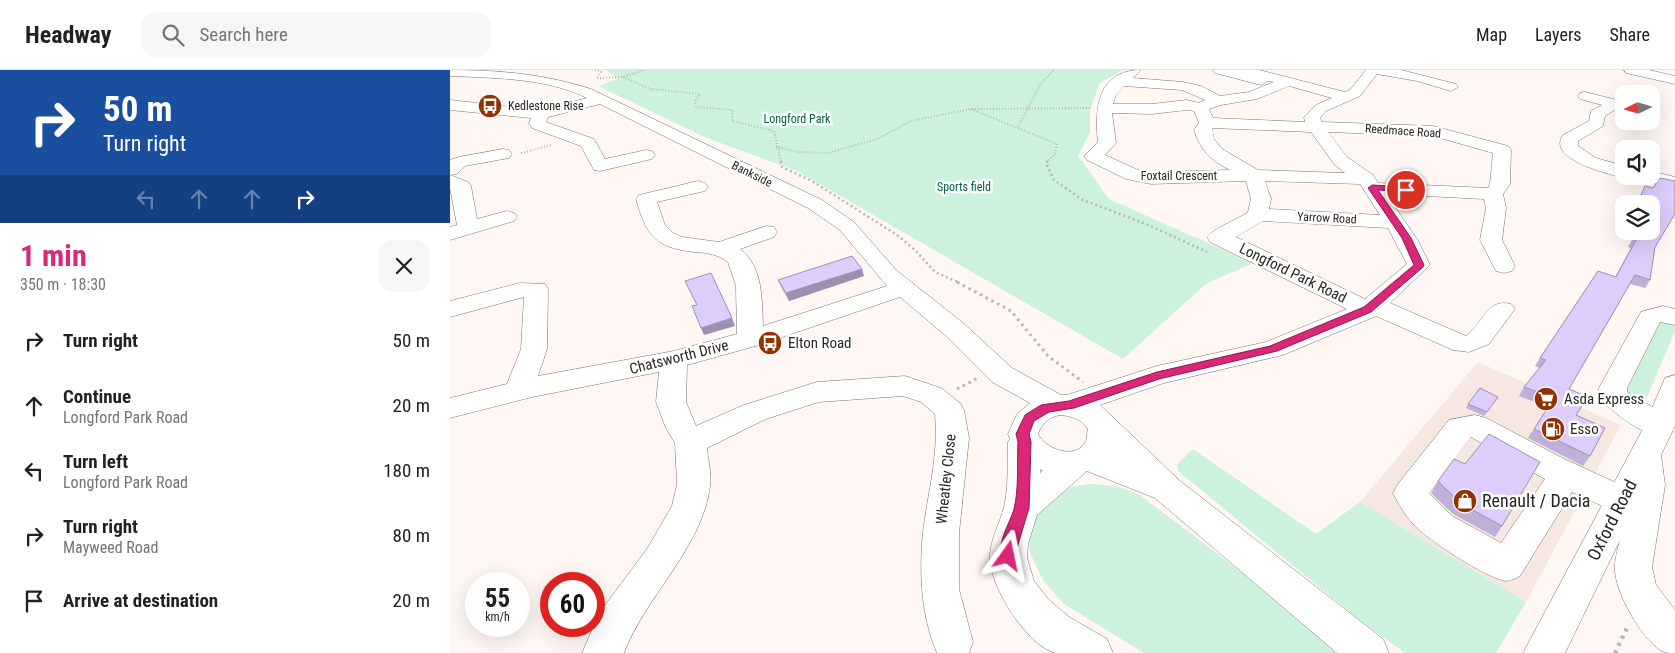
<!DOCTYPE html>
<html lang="en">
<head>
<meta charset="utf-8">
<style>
  body { margin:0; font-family:"Roboto Condensed",sans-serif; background:#f6f6f6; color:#202124; height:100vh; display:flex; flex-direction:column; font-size:19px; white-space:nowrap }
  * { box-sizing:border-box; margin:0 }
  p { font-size:16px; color:#757577 }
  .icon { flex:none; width:28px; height:28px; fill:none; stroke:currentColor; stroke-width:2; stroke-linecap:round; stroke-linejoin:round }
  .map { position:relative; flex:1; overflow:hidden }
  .panel { display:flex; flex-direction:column; background:#fff; width:450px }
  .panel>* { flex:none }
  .banner { background:#1a4fa0; color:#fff; overflow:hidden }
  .needle { width:32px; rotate:265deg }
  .buttons { position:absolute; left:1165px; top:15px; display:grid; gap:10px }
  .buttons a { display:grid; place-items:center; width:45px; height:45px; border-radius:10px; background:#fff; box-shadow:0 5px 20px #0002; font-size:25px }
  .speed { position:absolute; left:15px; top:502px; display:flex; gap:10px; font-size:25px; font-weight:700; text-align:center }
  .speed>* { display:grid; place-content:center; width:65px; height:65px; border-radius:50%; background:#fff; box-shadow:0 5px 20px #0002; line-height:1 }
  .speed small { font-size:12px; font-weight:400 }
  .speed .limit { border:8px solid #d22; background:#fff; color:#111 }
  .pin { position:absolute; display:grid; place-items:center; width:42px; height:42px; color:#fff; margin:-21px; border:2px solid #fff; border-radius:50%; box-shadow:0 1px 5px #0007 }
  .me { position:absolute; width:55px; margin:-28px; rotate:12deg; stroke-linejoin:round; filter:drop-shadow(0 0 4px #0008) }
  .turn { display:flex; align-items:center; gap:18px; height:105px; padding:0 20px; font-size:22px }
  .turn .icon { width:65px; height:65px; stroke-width:2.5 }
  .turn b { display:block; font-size:35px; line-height:42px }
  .lanes { display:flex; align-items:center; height:48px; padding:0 20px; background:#0003; justify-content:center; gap:25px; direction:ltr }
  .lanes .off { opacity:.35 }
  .round { display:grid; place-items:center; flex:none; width:52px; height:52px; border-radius:15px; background:#f6f6f6 }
  .head { display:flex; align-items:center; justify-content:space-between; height:85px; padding:0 20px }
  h1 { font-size:30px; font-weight:700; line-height:38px; color:#db2777 }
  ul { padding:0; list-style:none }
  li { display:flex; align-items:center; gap:15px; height:65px; padding:0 20px }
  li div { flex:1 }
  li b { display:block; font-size:19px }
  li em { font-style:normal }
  header { display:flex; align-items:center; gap:30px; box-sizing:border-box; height:70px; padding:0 25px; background:#fff; border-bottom:1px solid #e0e0e0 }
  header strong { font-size:24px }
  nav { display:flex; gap:28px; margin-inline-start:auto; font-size:18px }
  .search { width:350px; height:45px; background:#f6f6f6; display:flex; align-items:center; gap:12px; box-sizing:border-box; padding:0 18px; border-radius:15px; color:#757577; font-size:19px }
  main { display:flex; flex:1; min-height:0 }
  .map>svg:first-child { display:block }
</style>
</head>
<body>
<header>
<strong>Headway</strong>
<div class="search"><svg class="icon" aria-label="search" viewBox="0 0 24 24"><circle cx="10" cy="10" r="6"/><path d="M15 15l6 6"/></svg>Search here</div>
<nav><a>Map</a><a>Layers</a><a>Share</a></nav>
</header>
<main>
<section class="panel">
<div class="banner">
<div class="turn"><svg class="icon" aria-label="right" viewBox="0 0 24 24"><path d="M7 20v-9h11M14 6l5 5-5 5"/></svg><div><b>50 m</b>Turn right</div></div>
<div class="lanes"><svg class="icon off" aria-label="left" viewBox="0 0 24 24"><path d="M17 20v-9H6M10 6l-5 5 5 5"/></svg><svg class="icon off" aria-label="ahead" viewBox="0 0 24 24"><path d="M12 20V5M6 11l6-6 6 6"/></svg><svg class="icon off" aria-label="ahead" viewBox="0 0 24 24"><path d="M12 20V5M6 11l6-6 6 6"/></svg><svg class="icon" aria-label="right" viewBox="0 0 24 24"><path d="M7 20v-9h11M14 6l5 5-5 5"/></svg></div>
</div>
<div class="head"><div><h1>1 min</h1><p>350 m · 18:30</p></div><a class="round"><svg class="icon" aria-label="close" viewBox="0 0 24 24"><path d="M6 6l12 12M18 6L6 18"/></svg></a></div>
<ul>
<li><svg class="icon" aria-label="right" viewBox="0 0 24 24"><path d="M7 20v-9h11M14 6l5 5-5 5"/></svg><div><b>Turn right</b></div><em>50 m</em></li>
<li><svg class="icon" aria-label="ahead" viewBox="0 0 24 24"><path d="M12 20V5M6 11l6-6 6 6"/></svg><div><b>Continue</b><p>Longford Park Road</p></div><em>20 m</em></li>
<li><svg class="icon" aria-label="left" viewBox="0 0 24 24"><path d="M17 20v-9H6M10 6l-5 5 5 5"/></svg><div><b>Turn left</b><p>Longford Park Road</p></div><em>180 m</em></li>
<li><svg class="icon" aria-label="right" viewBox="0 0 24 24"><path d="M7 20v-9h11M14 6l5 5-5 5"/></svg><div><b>Turn right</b><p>Mayweed Road</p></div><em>80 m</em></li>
<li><svg class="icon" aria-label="arrive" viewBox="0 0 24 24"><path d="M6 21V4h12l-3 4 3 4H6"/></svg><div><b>Arrive at destination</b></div><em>20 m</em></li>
</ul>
</section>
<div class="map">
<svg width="1225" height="583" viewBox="0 0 1225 583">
  <rect width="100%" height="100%" fill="#fff7f4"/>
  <polygon fill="#f6e7e0" points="1028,292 1171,355 1076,532 910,432"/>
  <g fill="#ccf1dd">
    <polygon points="156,0 672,0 649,14 640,41 640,62 628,86 659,129 803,193 756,214 673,289 347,101 257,68 148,16 168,9"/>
    <polygon points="1225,250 1225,261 1195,332 1190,333 1176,330 1177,319 1209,254 1204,252"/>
    <polygon points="743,379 866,464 910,432 1076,532 1046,583 955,583 912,552 728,401 727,395"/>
    <polygon points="640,414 667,416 690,425 898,583 694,583 614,534 593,510 580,483 579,458 588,436 601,423 620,417"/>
  </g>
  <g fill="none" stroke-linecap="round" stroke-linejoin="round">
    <g stroke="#7a7471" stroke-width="1">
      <g id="minor">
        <path d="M 0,0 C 49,0 94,4 141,19 L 372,130 L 404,152 L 446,200 L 513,253 L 562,298 L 611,325 L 617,325 L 707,296 L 816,272 L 897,239 L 760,172 L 757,167 C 764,158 787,150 798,142 L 801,129 L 796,111 L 701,114 L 676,109 L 637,90 L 634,86 L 648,72 C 644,38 648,0 691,0 L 683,8 L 733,12 L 751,16 L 770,26 L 799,22 L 824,12 L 818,11 L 811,15 L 765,3 L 763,0 L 809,0 L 895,22 L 900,20 L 916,0 L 951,0 L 1006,14 L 1008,17 L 1001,21 L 967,11 L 927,4 L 910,26 L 876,41 L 870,48 L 872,52 L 983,56 L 1058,76 L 1061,80 L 1060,114 L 1053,124 L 1056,138 L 1052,170 L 1065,196 L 1062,201 L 1054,203 L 1046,201 L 1030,170 L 1036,138 L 1034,129 L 936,124 L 967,169 L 980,195 L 940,233 L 1016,266 C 1034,253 1036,228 1061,234 L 1065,239 L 1039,274 L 1019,282 L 1003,280 L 926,246 L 833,285 L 714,313 L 650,335 L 730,411 L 933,569 L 939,583 L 887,583 L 705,428 L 637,401 L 618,405 L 603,404 L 578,395 L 567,386 L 558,364 L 567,344 L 580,333 L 542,312 L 495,265 L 450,227 L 309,275 L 237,295 L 236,332 L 246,356 L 294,335 L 367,312 L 455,306 L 491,318 L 510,333 L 514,340 L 519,368 L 509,463 L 509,519 L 523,572 L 519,583 L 487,583 C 471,545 469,503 473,462 C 478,422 489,384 485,344 L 471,332 L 453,326 L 369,332 L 316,349 L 257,378 C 258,390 262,404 260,416 C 253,477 194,528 174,583 L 132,583 L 150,542 L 197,479 L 222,436 L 227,414 L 225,373 L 216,358 L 206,332 L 209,302 L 82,327 L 0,348 L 0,328 L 57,314 L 71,279 L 74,227 L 0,247 L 0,231 L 70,213 L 95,214 L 98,219 L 97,279 L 88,306 L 224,281 L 287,264 L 286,216 L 278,192 C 267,184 258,183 245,182 C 205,178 196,165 186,129 L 189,125 L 248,111 L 255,113 L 258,117 L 255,121 L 207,132 L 215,155 L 223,163 L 232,167 L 269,172 L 316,156 L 324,157 L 327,162 L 324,167 L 290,179 C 313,196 312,230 313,256 L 437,216 L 390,160 L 358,138 L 150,34 L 98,47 L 96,52 L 144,69 L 155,89 L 196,80 L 202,81 L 205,85 L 202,89 L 150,101 L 144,100 L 131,76 L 82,58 L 79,53 L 81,48 L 0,40 L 0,30 L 79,39 L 107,36 L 137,28 C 97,8 45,8 0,6 ZM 674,16 L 732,20 L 755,30 L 749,33 L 737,30 L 702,34 L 663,34 L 666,25 ZM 839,16 L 882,28 L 866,35 L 854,47 L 855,52 L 763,48 L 759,39 L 771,35 L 807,29 ZM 737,40 L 744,41 L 749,53 L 744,60 C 750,80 762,91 780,100 L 701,102 L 688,100 L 655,85 L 666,73 L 662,43 L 702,44 ZM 762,58 L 861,62 L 885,95 L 895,103 L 808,100 L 772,79 L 764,69 ZM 878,62 L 983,66 L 1043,83 L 1040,114 L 1038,118 L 928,113 L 923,105 L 897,87 ZM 815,111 L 910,114 L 930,145 L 819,139 L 821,129 ZM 813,151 L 938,158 L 957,194 L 915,229 L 786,167 ZM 610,345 C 622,346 631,349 638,359 C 637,362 637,368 636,371 C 626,391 595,379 588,364 C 592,353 599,347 610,345 Z"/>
        <polygon points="1174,0 1199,0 1225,6 1225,14 1176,3"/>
        <path d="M 1135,22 L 1171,31 L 1174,34 L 1155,46 L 1153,56 L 1128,71 L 1128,76 L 1146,88 L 1174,96 L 1174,106 L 1179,106 L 1174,108 C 1160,104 1096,90 1113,65 L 1139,51 L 1141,41 L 1152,35 L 1130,29 L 1128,26 L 1130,23 Z"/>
        <polygon points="53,79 59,80 62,84 59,88 15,96 7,104 0,105 18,112 21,116 27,149 57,141 64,143 67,147 64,151 0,170 0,157 7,155 0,118 0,90 9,87"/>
        <polygon points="1201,101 1225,107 1225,119 1193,110 1191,106 1201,106"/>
        <path d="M 1213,236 L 1225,239 L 1225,255 L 1210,252 L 1177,318 L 1177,322 C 1191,334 1216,339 1225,355 L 1221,363 C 1217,364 1213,366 1209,366 C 1192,365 1157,339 1148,325 L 1149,318 L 1191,242 Z"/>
        <path d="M 1025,345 L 1036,348 L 1114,389 L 1184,421 L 1189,431 L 1184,441 L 1172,445 L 1122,422 L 1070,506 C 1066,508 1060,511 1056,511 C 1036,508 978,470 964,455 C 955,445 949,435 943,423 L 948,414 L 999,350 ZM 1021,367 L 1095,409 L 1051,473 L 1002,446 L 979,423 Z"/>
      </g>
    </g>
    <g stroke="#7a7471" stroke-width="1">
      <g id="major">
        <path d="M 1225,305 L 1225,356 L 1211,385 L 1215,415 L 1202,497 L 1206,515 L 1225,540 L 1225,583 C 1220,583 1215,583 1210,580 C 1191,567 1163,520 1165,496 C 1165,488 1168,478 1170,470 L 1115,583 L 1073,583 L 1195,355 L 1215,308 Z"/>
        <path d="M 574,361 L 585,364 L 590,372 L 590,403 C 606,390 615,378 636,384 L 641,393 L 636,402 L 587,445 L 578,474 L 577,488 L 584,511 L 598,529 L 619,547 L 657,569 L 663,583 C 649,583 617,583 605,583 C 576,575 538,514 540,485 C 541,468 550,453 554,437 C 559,416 557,394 558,372 L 563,364 Z"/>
      </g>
    </g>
    <g stroke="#bbb4b2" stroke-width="2" stroke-dasharray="1 2" stroke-linecap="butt">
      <polyline points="145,0 151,2 147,8"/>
      <polyline points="173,7 200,19 250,24 245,32 246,37 283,40 282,51 324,61 331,92"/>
      <polyline points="147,8 173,7 195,0"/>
      <polyline points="521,39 607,74 605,84 597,92"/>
      <polyline points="568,57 591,13 604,0"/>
      <polyline points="326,77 349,82 378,83 427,69 461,51 521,39 641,38"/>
      <polyline points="71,83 101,75"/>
    </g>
    <g stroke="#bbb4b2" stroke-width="2.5" stroke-dasharray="2 3" stroke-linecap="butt">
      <polyline points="331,91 332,97 362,111 447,165 465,180 485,202 510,213"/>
      <polyline points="598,91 596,93 604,110 633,130 696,154 757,182"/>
    </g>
    <g stroke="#bbb4b2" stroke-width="3" stroke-dasharray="2.5 4" stroke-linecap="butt">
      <polyline points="507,212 561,241 598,286 633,312"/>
      <polyline points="507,319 528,308"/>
    </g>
    <polyline stroke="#bbb4b2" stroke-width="4.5" stroke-dasharray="3 5" stroke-linecap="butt" points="1165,583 1178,556"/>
    <use href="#minor" fill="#fff" fill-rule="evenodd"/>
    <use href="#major" fill="#fff" fill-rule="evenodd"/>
  </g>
  <g fill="#beb0d9">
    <polygon points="1210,108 1225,111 1225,144 1205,177 1200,210 1195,218 1180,214 1119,319 1138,327 1126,345 1155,358 1140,386 1133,396 1078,368 1098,337 1069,326 1074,317 1089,298 1085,296 1090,288 1148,201 1165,207 1181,178 1178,177 1186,162 1184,161 1201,161 1201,134 1186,134 1195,116 1203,118"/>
    <polygon points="414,206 339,231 331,217 328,210"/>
    <polygon points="1048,327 1034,346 1016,338 1018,334"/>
    <polygon points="988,411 1052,456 1045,467 1003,444 981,423"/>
  </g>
  <g fill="#9b90b0">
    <polygon points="412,199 414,206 339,231 336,223"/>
    <polygon points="282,248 285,256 254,265 251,258"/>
  </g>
  <g fill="#ddcdfc" stroke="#9b90b0">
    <polygon points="1210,108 1225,111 1225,144 1205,177 1200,210 1185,205 1119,319 1138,327 1126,345 1155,358 1140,386 1084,359 1104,328 1074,317 1096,290 1090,288 1148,201 1166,207 1186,170 1183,169 1187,161 1201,161 1201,134 1187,134 1195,116 1203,118"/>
    <polygon points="402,186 412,199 336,223 328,210"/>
    <polygon points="261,203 282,248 251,258 242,236 247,235 235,211"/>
    <polygon points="1030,318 1048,327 1037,342 1018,334"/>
    <polygon points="1039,364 1090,392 1052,456 1010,433 988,411 1004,389 1015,394"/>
  </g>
  <path fill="#db2777" stroke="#8e194d" d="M 922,115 L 956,117 L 960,120 L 956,122 L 928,120 L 961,168 L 974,195 L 973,197 L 921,242 L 827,281 L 709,309 L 624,338 L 599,342 L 584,351 L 579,364 L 581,372 L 579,438 L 563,491 L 558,493 L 552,491 C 545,476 560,453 564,439 C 569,419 567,393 568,372 L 566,364 L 575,345 L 591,335 L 619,331 L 707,302 L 820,276 L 914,237 L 964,195 L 952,168 L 918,118 Z"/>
  <defs>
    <g id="bus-disc" transform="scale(1.25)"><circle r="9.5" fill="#953000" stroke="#fff"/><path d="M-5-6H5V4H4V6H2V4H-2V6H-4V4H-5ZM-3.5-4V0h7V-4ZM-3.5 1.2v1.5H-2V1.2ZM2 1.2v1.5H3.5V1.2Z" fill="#fff"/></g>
    <g id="supermarket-disc" transform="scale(1.25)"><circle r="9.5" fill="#953000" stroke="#fff"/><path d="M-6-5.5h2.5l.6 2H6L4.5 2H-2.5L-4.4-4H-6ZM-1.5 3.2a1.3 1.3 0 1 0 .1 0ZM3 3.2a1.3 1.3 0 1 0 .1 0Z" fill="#fff"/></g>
    <g id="fuel-disc" transform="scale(1.25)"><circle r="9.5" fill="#953000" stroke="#fff"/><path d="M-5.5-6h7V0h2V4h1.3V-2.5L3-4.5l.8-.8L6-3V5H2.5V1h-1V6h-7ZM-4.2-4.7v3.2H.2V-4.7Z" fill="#fff"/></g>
    <g id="shop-disc" transform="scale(1.25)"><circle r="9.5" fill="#953000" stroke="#fff"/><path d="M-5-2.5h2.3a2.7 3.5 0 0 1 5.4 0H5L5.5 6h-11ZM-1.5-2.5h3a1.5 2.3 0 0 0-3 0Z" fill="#fff"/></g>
  </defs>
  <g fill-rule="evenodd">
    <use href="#bus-disc" x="40" y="36"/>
    <use href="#bus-disc" x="320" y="273"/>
    <use href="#supermarket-disc" x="1096" y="329"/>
    <use href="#fuel-disc" x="1103" y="359"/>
    <use href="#shop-disc" x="1015" y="431"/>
  </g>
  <g text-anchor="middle" stroke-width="5" stroke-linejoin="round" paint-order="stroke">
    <g font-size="12" fill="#292625" stroke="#fff" text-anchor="start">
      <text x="58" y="40">Kedlestone Rise</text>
    </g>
    <g font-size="12" fill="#036342" stroke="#fff">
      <text x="347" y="53">Longford Park</text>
      <text x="514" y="121">Sports field</text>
    </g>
    <g font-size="12" fill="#292625" stroke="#fff">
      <text transform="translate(953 61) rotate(4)" y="4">Reedmace Road</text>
      <text transform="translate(302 104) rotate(26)" y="4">Bankside</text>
      <text x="729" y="110">Foxtail Crescent</text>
      <text transform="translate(877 148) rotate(3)" y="4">Yarrow Road</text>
    </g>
    <g font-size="15" fill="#292625" stroke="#fff">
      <text transform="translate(843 203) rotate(26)" y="5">Longford Park Road</text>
      <text transform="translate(229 287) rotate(-14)" y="5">Chatsworth Drive</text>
      <text transform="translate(496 409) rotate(-84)" y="5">Wheatley Close</text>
    </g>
    <g font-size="15" fill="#292625" stroke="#fff" text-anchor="start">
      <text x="338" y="278">Elton Road</text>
      <text x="1114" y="334">Asda Express</text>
      <text x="1120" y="364">Esso</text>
    </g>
    <g font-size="18" fill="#292625" stroke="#fff" text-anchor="start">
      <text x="1032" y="437">Renault / Dacia</text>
    </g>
    <g font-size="18" fill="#292625" stroke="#fff">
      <text transform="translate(1162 450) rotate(-63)" y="6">Oxford Road</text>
    </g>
  </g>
</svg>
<div class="buttons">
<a><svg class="needle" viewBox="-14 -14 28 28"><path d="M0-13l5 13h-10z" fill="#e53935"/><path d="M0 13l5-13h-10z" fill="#757577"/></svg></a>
<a><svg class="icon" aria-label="sound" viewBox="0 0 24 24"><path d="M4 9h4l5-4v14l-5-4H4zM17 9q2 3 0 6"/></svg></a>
<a><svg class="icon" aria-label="layers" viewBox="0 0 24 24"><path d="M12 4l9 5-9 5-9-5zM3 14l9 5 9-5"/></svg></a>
</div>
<div class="speed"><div>55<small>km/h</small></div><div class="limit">60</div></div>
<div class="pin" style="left:956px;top:120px;background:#d93025"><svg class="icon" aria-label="arrive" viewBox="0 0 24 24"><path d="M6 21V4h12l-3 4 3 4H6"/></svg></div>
<svg class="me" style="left:558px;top:486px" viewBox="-20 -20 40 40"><path d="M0-17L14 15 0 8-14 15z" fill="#db2777" stroke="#fff" stroke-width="4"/></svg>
</div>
</main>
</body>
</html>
